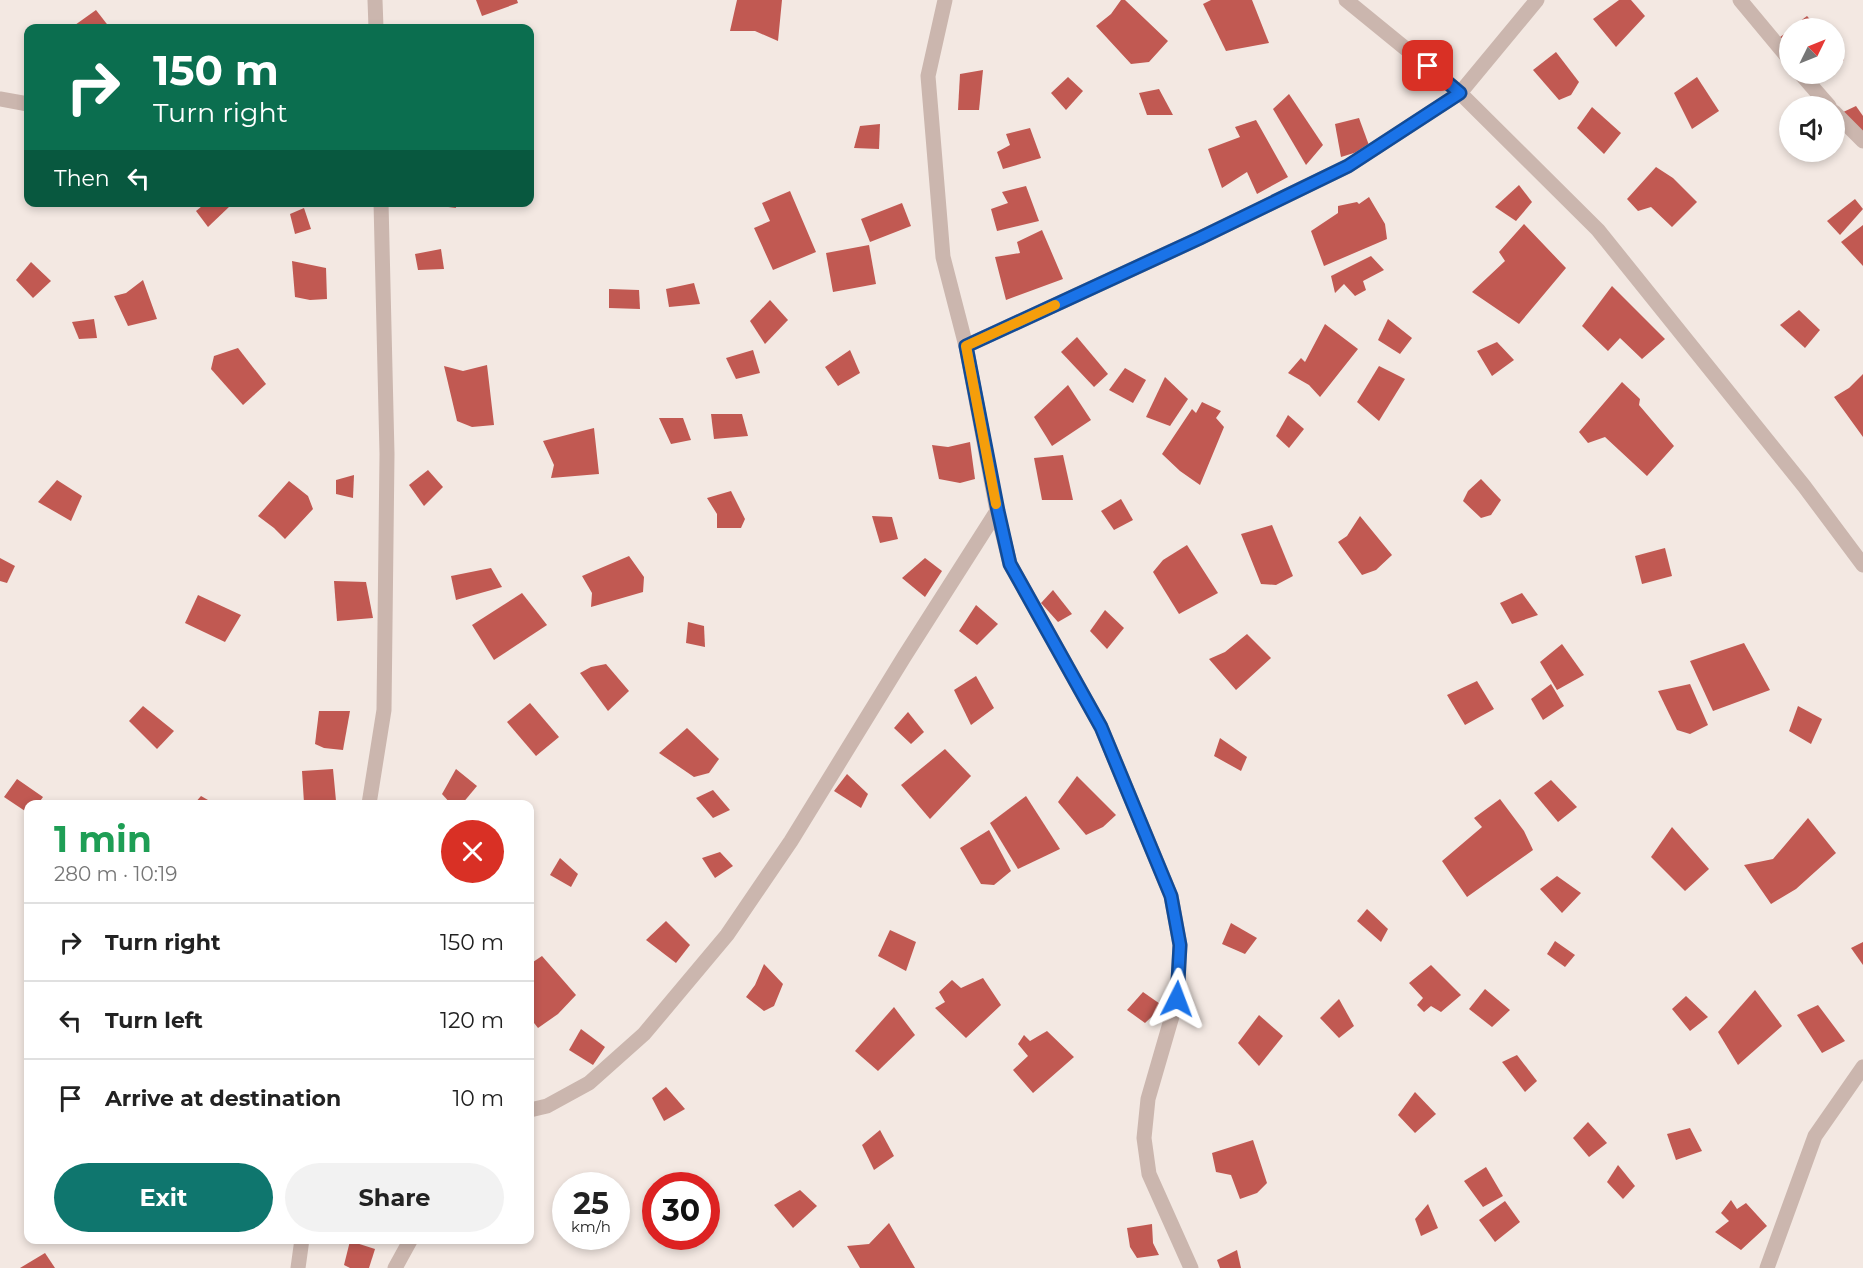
<!DOCTYPE html>
<html lang="en">
<head>
<meta charset="utf-8">
<style>
  body { margin:0; font-family:Montserrat,sans-serif; background:#f2f2f2; color:#222; height:100vh; display:flex; flex-direction:column; font-size:22px; white-space:nowrap }
  * { box-sizing:border-box; margin:0 }
  p { font-size:20px; color:#767676 }
  .icon { flex:none; width:33px; height:33px; fill:none; stroke:currentColor; stroke-width:2; stroke-linecap:round; stroke-linejoin:round }
  .map { position:relative; flex:1; overflow:hidden }
  .drawer { position:absolute; left:24px; top:800px; width:510px; height:444px; display:flex; flex-direction:column; background:#fff; border-radius:12px; box-shadow:0 3px 9px #0003 }
  .drawer>* { flex:none }
  .hud { position:absolute; left:24px; top:24px; width:510px; height:183px; border-radius:12px; box-shadow:0 3px 9px #0003; background:#0b6e4f; color:#fff; overflow:hidden }
  .needle { width:39px; rotate:47deg }
  .buttons { position:absolute; left:1779px; top:18px; display:grid; gap:12px }
  .buttons a { display:grid; place-items:center; width:66px; height:66px; border-radius:50%; background:#fff; box-shadow:0 3px 9px #0003; font-size:30px }
  .speed { position:absolute; left:552px; top:1172px; display:flex; gap:12px; font-size:30px; font-weight:700; text-align:center }
  .speed>* { display:grid; place-content:center; width:78px; height:78px; border-radius:50%; background:#fff; box-shadow:0 3px 9px #0003; line-height:1 }
  .speed small { font-size:15px; font-weight:400 }
  .speed .limit { border:9px solid #d22; background:#fff; color:#111 }
  .pin { position:absolute; display:grid; place-items:center; width:51px; height:51px; color:#fff; margin:-26px; border-radius:12px; box-shadow:0 3px 9px #0006 }
  .me { position:absolute; width:66px; margin:-33px; rotate:3deg; stroke-linejoin:round; filter:drop-shadow(0 0 4px #0008) }
  .turn { display:flex; align-items:center; gap:21px; height:126px; padding:0 30px; font-size:27px }
  .turn .icon { width:78px; height:78px; stroke-width:2.5 }
  .turn b { display:block; font-size:42px; line-height:51px }
  .then { display:flex; align-items:center; height:57px; padding:0 30px; background:#0003; gap:12px; font-size:22px }
  .round { display:grid; place-items:center; flex:none; width:63px; height:63px; border-radius:32px; background:#f2f2f2 }
  .headline { display:flex; align-items:center; justify-content:space-between; height:102px; padding:0 30px }
  h1 { font-size:36px; font-weight:700; line-height:45px; color:#1e9e55 }
  .action { display:flex; gap:12px; margin-top:auto; padding:12px 30px }
  .action a { flex:1; height:69px; border-radius:36px; background:#0f766e; color:#fff; font-size:24px; font-weight:700; line-height:69px; text-align:center }
  .action a+a { background:#f2f2f2; color:#222 }
  ul { padding:0; list-style:none }
  li { display:flex; align-items:center; gap:18px; height:78px; padding:0 30px; border-top:2px solid #e0e0e0 }
  li div { flex:1 }
  li b { display:block; font-size:22px }
  li em { font-style:normal }
  .map>svg:first-child { display:block }
</style>
</head>
<body>
<div class="map">
<svg width="1863" height="1268" viewBox="0 0 1863 1268">
  <rect width="100%" height="100%" fill="#f3e8e2"/>
  <g fill="#c15952">
    <polygon points="476,0 517,0 518,3 482,16"/>
    <polygon points="737,0 782,0 778,41 755,31 730,31"/>
    <polygon points="1121,0 1125,0 1168,41 1149,62 1131,64 1096,26 1111,14"/>
    <polygon points="1211,0 1252,0 1269,43 1226,51 1203,4"/>
    <polygon points="1619,0 1631,0 1645,16 1616,47 1593,19"/>
    <polygon points="96,10 110,28 78,28 75,25"/>
    <polygon points="1807,16 1818,28 1791,28"/>
    <polygon points="1790,30 1790,54 1776,40"/>
    <polygon points="1834,49 1844,60 1834,67"/>
    <polygon points="1556,52 1579,82 1571,95 1559,100 1533,70"/>
    <polygon points="983,70 979,110 958,110 960,74"/>
    <polygon points="1068,77 1083,91 1066,110 1051,93"/>
    <polygon points="1697,77 1719,111 1692,129 1674,93"/>
    <polygon points="1159,89 1173,115 1147,115 1139,93"/>
    <polygon points="1289,94 1323,145 1306,165 1273,109"/>
    <polygon points="1856,106 1863,116 1863,140 1839,114"/>
    <polygon points="1592,107 1621,133 1604,154 1577,128"/>
    <polygon points="1359,118 1370,148 1341,157 1335,124"/>
    <polygon points="1256,120 1288,177 1257,194 1247,172 1222,188 1208,149 1240,137 1235,127"/>
    <polygon points="880,124 879,149 854,148 860,126"/>
    <polygon points="1030,128 1041,158 1003,169 997,152 1010,145 1006,134"/>
    <polygon points="1656,167 1673,178 1697,202 1672,227 1651,207 1638,211 1627,199"/>
    <polygon points="1519,185 1532,202 1516,221 1495,207"/>
    <polygon points="1026,186 1039,221 997,231 991,209 1008,203 1002,192"/>
    <polygon points="790,191 816,252 773,270 754,228 770,221 762,203"/>
    <polygon points="1369,197 1385,224 1387,239 1324,266 1311,231 1338,213 1338,206 1357,202 1359,204"/>
    <polygon points="1855,199 1863,209 1840,235 1827,221"/>
    <polygon points="207,202 227,202 230,206 208,227 196,211"/>
    <polygon points="433,202 455,202 456,208 433,205"/>
    <polygon points="902,203 911,226 870,242 861,219"/>
    <polygon points="304,208 311,229 295,234 290,214"/>
    <polygon points="1524,224 1566,268 1519,324 1472,292 1505,261 1499,252"/>
    <polygon points="1863,225 1863,266 1841,242"/>
    <polygon points="1042,230 1063,279 1006,300 995,257 1020,253 1017,242"/>
    <polygon points="869,245 876,284 833,292 826,253"/>
    <polygon points="441,249 444,269 418,270 415,254"/>
    <polygon points="1371,256 1384,270 1363,281 1366,290 1355,296 1344,284 1335,293 1331,276"/>
    <polygon points="292,261 326,268 327,299 310,300 295,297"/>
    <polygon points="31,262 51,281 33,298 16,280"/>
    <polygon points="143,280 157,319 128,326 114,296 126,293"/>
    <polygon points="694,283 700,304 669,307 666,289"/>
    <polygon points="1612,286 1665,339 1642,359 1620,338 1608,351 1582,326"/>
    <polygon points="609,289 639,290 640,309 609,308"/>
    <polygon points="770,300 788,320 765,344 750,321"/>
    <polygon points="1799,310 1820,330 1805,348 1780,325"/>
    <polygon points="94,319 97,338 79,339 72,322"/>
    <polygon points="1388,319 1412,338 1400,354 1378,340"/>
    <polygon points="1325,324 1358,349 1320,397 1309,385 1288,373 1301,358 1305,362"/>
    <polygon points="1077,337 1108,374 1094,387 1061,352"/>
    <polygon points="1497,342 1514,360 1492,376 1477,351"/>
    <polygon points="238,348 266,384 243,405 211,369 214,356"/>
    <polygon points="753,350 760,373 736,379 726,358"/>
    <polygon points="850,350 860,373 838,386 825,367"/>
    <polygon points="487,365 494,425 472,427 457,421 444,366 463,371"/>
    <polygon points="1379,366 1405,379 1379,421 1357,402"/>
    <polygon points="1125,368 1146,380 1133,403 1109,390"/>
    <polygon points="1863,374 1863,437 1834,397 1849,388"/>
    <polygon points="1165,377 1188,399 1170,426 1146,417"/>
    <polygon points="1622,382 1640,399 1639,405 1674,446 1647,476 1605,437 1588,443 1579,432"/>
    <polygon points="1068,385 1091,420 1052,446 1034,417"/>
    <polygon points="1202,402 1221,411 1216,418 1224,427 1200,485 1180,471 1162,454 1192,409 1196,413"/>
    <polygon points="711,414 742,414 748,436 714,439"/>
    <polygon points="1288,415 1304,429 1289,448 1276,436"/>
    <polygon points="659,418 683,418 691,440 671,444"/>
    <polygon points="594,428 599,474 551,478 554,465 543,441"/>
    <polygon points="970,442 975,479 960,483 939,479 932,445 948,447"/>
    <polygon points="1063,455 1073,500 1042,500 1034,458"/>
    <polygon points="428,470 443,487 424,506 409,485"/>
    <polygon points="354,475 353,498 336,494 336,480"/>
    <polygon points="1481,479 1501,500 1491,515 1481,518 1463,501 1468,491"/>
    <polygon points="57,480 82,496 71,521 38,502"/>
    <polygon points="289,481 308,496 313,509 285,539 274,528 258,516"/>
    <polygon points="731,491 745,519 741,528 717,528 717,514 707,498"/>
    <polygon points="1121,499 1133,520 1114,530 1101,511"/>
    <polygon points="872,516 892,517 898,539 880,543"/>
    <polygon points="1360,516 1392,555 1376,570 1362,575 1338,542 1347,536"/>
    <polygon points="1272,525 1293,576 1276,585 1261,584 1241,534"/>
    <polygon points="1187,545 1218,593 1179,614 1153,572 1163,560"/>
    <polygon points="1665,548 1672,576 1642,584 1635,556"/>
    <polygon points="629,556 644,577 643,592 591,607 592,593 582,576"/>
    <polygon points="0,558 15,566 7,583 0,581"/>
    <polygon points="925,558 942,571 925,597 902,578"/>
    <polygon points="491,568 502,587 456,600 451,576"/>
    <polygon points="334,581 366,582 373,618 337,621"/>
    <polygon points="1053,590 1072,614 1058,622 1041,603"/>
    <polygon points="522,593 547,625 494,660 472,625"/>
    <polygon points="1522,593 1538,615 1512,624 1500,603"/>
    <polygon points="198,595 241,615 225,642 185,623"/>
    <polygon points="976,605 998,624 977,645 959,631"/>
    <polygon points="1105,610 1124,628 1107,649 1090,631"/>
    <polygon points="688,622 704,626 705,647 686,643"/>
    <polygon points="1247,634 1271,658 1236,690 1209,659 1225,652"/>
    <polygon points="1744,643 1770,690 1713,711 1690,661"/>
    <polygon points="1562,644 1584,675 1557,690 1540,662"/>
    <polygon points="606,664 629,691 608,711 580,673 591,667"/>
    <polygon points="976,676 994,708 971,725 954,690"/>
    <polygon points="1477,681 1494,709 1465,725 1447,695"/>
    <polygon points="1551,684 1564,706 1543,720 1531,699"/>
    <polygon points="1690,684 1708,725 1690,734 1677,730 1658,691"/>
    <polygon points="530,703 559,737 536,756 507,722"/>
    <polygon points="143,706 174,731 157,749 129,721"/>
    <polygon points="1798,706 1822,719 1811,744 1789,731"/>
    <polygon points="319,711 350,711 343,750 324,748 315,744"/>
    <polygon points="908,712 924,732 911,744 894,728"/>
    <polygon points="687,728 719,759 709,773 694,777 659,753"/>
    <polygon points="1220,738 1247,757 1241,771 1214,756"/>
    <polygon points="945,749 971,776 930,819 901,785"/>
    <polygon points="333,769 336,801 304,803 302,771"/>
    <polygon points="456,769 477,786 462,804 451,804 442,794"/>
    <polygon points="847,774 868,794 861,808 834,791"/>
    <polygon points="1077,776 1116,815 1103,827 1086,835 1058,802"/>
    <polygon points="17,779 43,797 38,804 28,804 28,813 4,797"/>
    <polygon points="1551,780 1577,807 1558,822 1534,793"/>
    <polygon points="713,790 730,810 713,818 696,798"/>
    <polygon points="201,796 215,804 194,804"/>
    <polygon points="1026,796 1060,849 1018,869 990,823"/>
    <polygon points="1500,799 1524,831 1533,850 1467,897 1442,861 1482,827 1474,818"/>
    <polygon points="1808,818 1836,853 1796,889 1771,904 1744,865 1773,859"/>
    <polygon points="1672,827 1709,869 1685,891 1651,857"/>
    <polygon points="989,830 1011,871 994,885 981,884 960,848"/>
    <polygon points="720,852 733,866 715,878 702,858"/>
    <polygon points="560,858 578,874 571,887 550,875"/>
    <polygon points="1557,876 1581,893 1562,913 1540,889"/>
    <polygon points="1367,909 1388,929 1381,942 1357,921"/>
    <polygon points="666,921 690,945 676,963 646,940"/>
    <polygon points="1231,923 1257,938 1245,954 1222,944"/>
    <polygon points="890,930 916,942 906,971 878,956"/>
    <polygon points="1555,941 1575,955 1565,967 1547,954"/>
    <polygon points="1863,942 1863,965 1851,948"/>
    <polygon points="542,956 576,995 558,1014 538,1028 530,1018 530,964"/>
    <polygon points="764,964 783,984 774,1006 764,1011 746,997 755,985"/>
    <polygon points="1431,965 1461,995 1441,1012 1431,1006 1424,1012 1417,1005 1423,998 1409,983"/>
    <polygon points="983,978 1001,1005 966,1038 935,1008 945,1002 939,992 952,980 961,988"/>
    <polygon points="1485,989 1510,1010 1492,1027 1469,1009"/>
    <polygon points="1755,990 1782,1026 1738,1065 1718,1032"/>
    <polygon points="1143,992 1163,1006 1145,1023 1127,1010"/>
    <polygon points="1686,996 1708,1017 1690,1031 1672,1009"/>
    <polygon points="1339,999 1354,1026 1339,1038 1320,1018"/>
    <polygon points="1818,1005 1845,1041 1822,1053 1797,1015"/>
    <polygon points="894,1007 915,1035 878,1071 855,1051"/>
    <polygon points="1259,1015 1283,1036 1259,1066 1238,1043"/>
    <polygon points="581,1029 605,1047 593,1065 569,1050"/>
    <polygon points="1047,1031 1074,1057 1033,1093 1013,1070 1028,1056 1018,1044 1024,1035 1030,1041"/>
    <polygon points="1517,1055 1537,1081 1525,1092 1502,1062"/>
    <polygon points="666,1087 685,1109 664,1121 652,1098"/>
    <polygon points="1415,1092 1436,1114 1415,1133 1398,1115"/>
    <polygon points="1588,1122 1607,1143 1589,1157 1573,1138"/>
    <polygon points="1690,1128 1702,1151 1676,1160 1667,1134"/>
    <polygon points="880,1130 894,1156 874,1170 862,1145"/>
    <polygon points="1253,1140 1267,1183 1257,1193 1240,1199 1231,1175 1216,1172 1212,1153"/>
    <polygon points="1618,1165 1635,1186 1623,1199 1607,1182"/>
    <polygon points="1486,1167 1503,1196 1483,1207 1464,1181"/>
    <polygon points="800,1190 817,1206 793,1228 774,1205"/>
    <polygon points="1731,1200 1737,1209 1746,1203 1767,1226 1741,1250 1715,1232 1729,1221 1721,1213"/>
    <polygon points="1505,1201 1520,1222 1495,1242 1479,1220"/>
    <polygon points="1428,1204 1438,1228 1421,1236 1415,1219"/>
    <polygon points="889,1223 915,1268 860,1268 847,1246 869,1244"/>
    <polygon points="1152,1224 1153,1243 1159,1255 1137,1258 1130,1247 1127,1228"/>
    <polygon points="350,1241 375,1249 369,1268 350,1268 344,1265"/>
    <polygon points="1237,1250 1241,1268 1220,1268 1217,1260"/>
    <polygon points="45,1253 55,1268 20,1268"/>
  </g>
  <g fill="none" stroke-linecap="round" stroke-linejoin="round">
    <g stroke="#cbb6ae" stroke-width="15">
      <polyline points="375,0 376,28"/>
      <polyline points="945,0 928,76 943,257 966,346 997,511 1010,564 1101,727 1171,896 1180,945 1177,999 1148,1099 1144,1138 1149,1174 1191,1268"/>
      <polyline points="1346,0 1460,93 1598,230 1804,486 1863,565"/>
      <polyline points="1740,0 1790,60"/>
      <polyline points="1801,74 1829,106"/>
      <polyline points="0,99 28,104"/>
      <polyline points="1834,112 1863,141"/>
      <polyline points="966,346 1200,238 1348,166 1460,93 1537,0"/>
      <polyline points="369,804 384,710 387,454 381,202"/>
      <polyline points="530,1110 547,1106 589,1083 644,1034 727,935 791,841 904,657 997,511"/>
      <polyline points="298,1268 302,1239"/>
      <polyline points="395,1268 411,1239"/>
      <polyline points="1767,1268 1815,1136 1863,1067"/>
    </g>
  </g>
  <g fill="none" stroke-linecap="round" stroke-linejoin="round">
    <g stroke="#114b97" stroke-width="15">
      <polyline id="route" points="1177,999 1180,945 1171,896 1101,727 1010,564 998,511 966,346 1200,238 1348,166 1460,93 1428,66"/>
    </g>
    <use href="#route" stroke="#1a73e8" stroke-width="10"/>
    <polyline stroke="#f59e0b" stroke-width="10" points="996,504 966,346 1055,305"/>
  </g>
</svg>
<div class="buttons">
<a><svg class="needle" viewBox="-14 -14 28 28"><path d="M0-13l5 13h-10z" fill="#e53935"/><path d="M0 13l5-13h-10z" fill="#767676"/></svg></a>
<a><svg class="icon" aria-label="sound" viewBox="0 0 24 24"><path d="M4 9h4l5-4v14l-5-4H4zM17 9q2 3 0 6"/></svg></a>
</div>
<div class="speed"><div>25<small>km/h</small></div><div class="limit">30</div></div>
<div class="pin" style="left:1428px;top:66px;background:#d93025"><svg class="icon" aria-label="arrive" viewBox="0 0 24 24"><path d="M6 21V4h12l-3 4 3 4H6"/></svg></div>
<svg class="me" style="left:1177px;top:999px" viewBox="-20 -20 40 40"><path d="M0-17L14 15 0 8-14 15z" fill="#1a73e8" stroke="#fff" stroke-width="4"/></svg>
<div class="hud">
<div class="turn"><svg class="icon" aria-label="right" viewBox="0 0 24 24"><path d="M7 20v-9h11M14 6l5 5-5 5"/></svg><div><b>150 m</b>Turn right</div></div>
<div class="then">Then<svg class="icon" aria-label="left" viewBox="0 0 24 24"><path d="M17 20v-9H6M10 6l-5 5 5 5"/></svg></div>
</div>
<section class="drawer">
<div class="headline"><div><h1>1 min</h1><p>280 m · 10:19</p></div><a class="round" style="background:#d93025;color:#fff"><svg class="icon" aria-label="close" viewBox="0 0 24 24"><path d="M6 6l12 12M18 6L6 18"/></svg></a></div>
<ul>
<li><svg class="icon" aria-label="right" viewBox="0 0 24 24"><path d="M7 20v-9h11M14 6l5 5-5 5"/></svg><div><b>Turn right</b></div><em>150 m</em></li>
<li><svg class="icon" aria-label="left" viewBox="0 0 24 24"><path d="M17 20v-9H6M10 6l-5 5 5 5"/></svg><div><b>Turn left</b></div><em>120 m</em></li>
<li><svg class="icon" aria-label="arrive" viewBox="0 0 24 24"><path d="M6 21V4h12l-3 4 3 4H6"/></svg><div><b>Arrive at destination</b></div><em>10 m</em></li>
</ul>
<div class="action"><a>Exit</a><a>Share</a></div>
</section>
</div>
</body>
</html>
